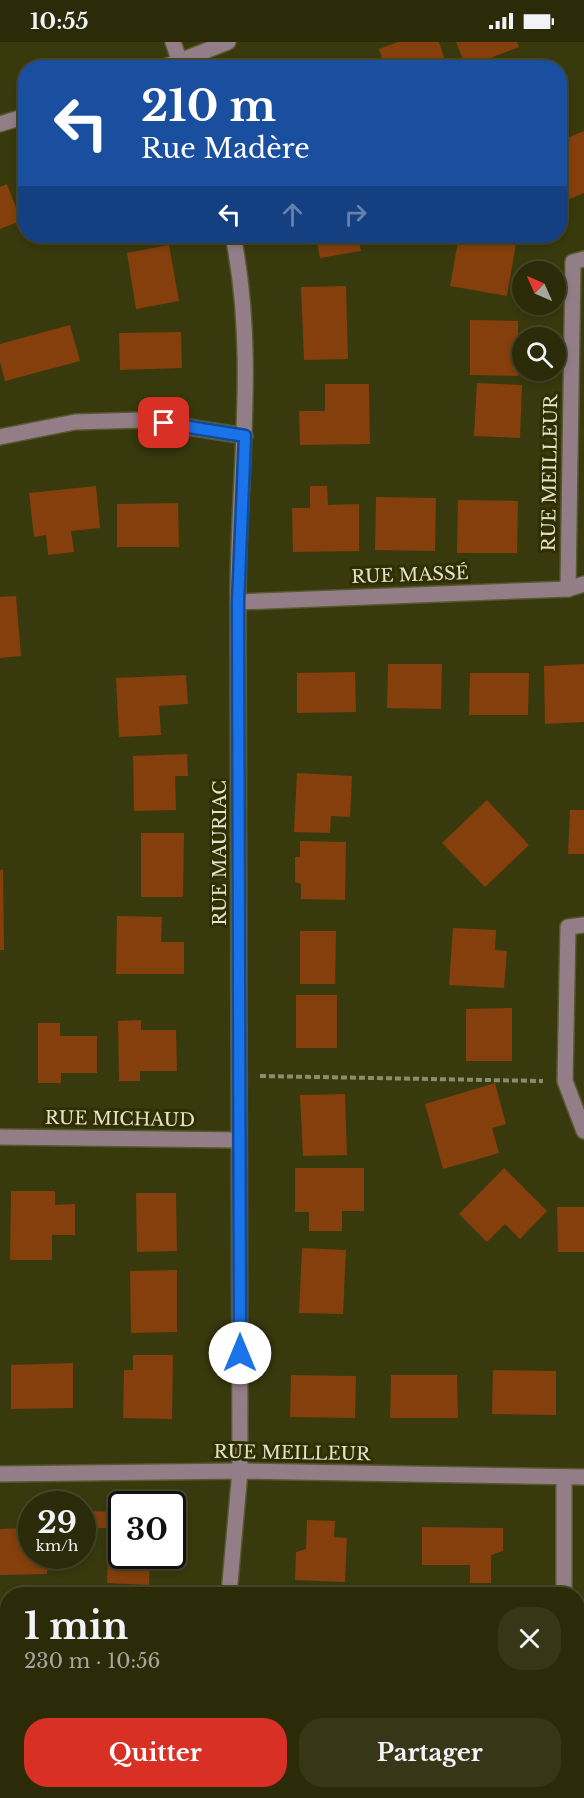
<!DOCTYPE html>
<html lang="fr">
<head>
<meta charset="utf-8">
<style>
  body { margin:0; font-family:"Libre Baskerville",serif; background:#373718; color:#f1f3f6; height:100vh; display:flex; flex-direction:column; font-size:22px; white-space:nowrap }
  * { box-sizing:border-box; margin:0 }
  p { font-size:20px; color:#a6a79c }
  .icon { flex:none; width:33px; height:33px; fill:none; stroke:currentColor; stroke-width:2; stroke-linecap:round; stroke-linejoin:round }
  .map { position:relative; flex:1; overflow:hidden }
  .panel { position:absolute; left:0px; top:1545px; width:585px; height:212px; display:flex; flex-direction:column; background:#2b2b0a; border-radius:24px 24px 0 0; box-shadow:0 3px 9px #0003,0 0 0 2px #47472b }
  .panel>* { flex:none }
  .guide { position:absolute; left:18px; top:18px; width:549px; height:183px; border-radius:24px; box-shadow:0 3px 9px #0003,0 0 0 2px #47472b; background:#1a4fa0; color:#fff; overflow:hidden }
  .needle { width:39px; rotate:315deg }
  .controls { position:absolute; left:512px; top:219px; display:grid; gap:12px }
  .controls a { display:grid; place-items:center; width:54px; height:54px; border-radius:50%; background:#2b2b0a; box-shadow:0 3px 9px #0003,0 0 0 2px #47472b; font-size:30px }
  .speed { position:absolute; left:18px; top:1449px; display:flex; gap:12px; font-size:30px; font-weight:700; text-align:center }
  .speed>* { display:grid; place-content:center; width:78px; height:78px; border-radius:50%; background:#2b2b0a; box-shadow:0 3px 9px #0003,0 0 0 2px #47472b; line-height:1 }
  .speed small { font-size:15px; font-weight:400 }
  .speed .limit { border:3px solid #111; border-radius:9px; background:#fff; color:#111 }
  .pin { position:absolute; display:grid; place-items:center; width:51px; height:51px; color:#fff; margin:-26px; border-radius:12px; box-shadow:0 3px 9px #0006 }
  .me { position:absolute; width:66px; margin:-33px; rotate:0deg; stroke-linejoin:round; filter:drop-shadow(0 0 4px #0008) }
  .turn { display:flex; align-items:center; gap:21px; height:126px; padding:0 24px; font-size:27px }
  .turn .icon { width:78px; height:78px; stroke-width:2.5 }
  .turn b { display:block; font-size:42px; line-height:51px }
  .lanes { display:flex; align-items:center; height:57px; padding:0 24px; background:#0003; justify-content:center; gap:30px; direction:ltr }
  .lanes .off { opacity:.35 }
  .round { display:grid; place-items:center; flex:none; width:63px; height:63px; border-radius:24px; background:#373718 }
  .summary { display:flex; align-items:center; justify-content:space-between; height:102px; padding:0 24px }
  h1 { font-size:36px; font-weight:800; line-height:45px }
  .action { display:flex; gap:12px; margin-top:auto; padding:12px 24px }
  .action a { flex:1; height:69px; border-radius:24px; background:#d93025; color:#fff; font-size:24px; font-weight:800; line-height:69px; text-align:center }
  .action a+a { background:#373718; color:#f1f3f6 }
  .status { display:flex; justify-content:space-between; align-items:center; height:42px; padding:0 30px; background:#2b2b0a; direction:ltr }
  .status svg { height:16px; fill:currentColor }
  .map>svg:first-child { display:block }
</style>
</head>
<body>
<div class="status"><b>10:55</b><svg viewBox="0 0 49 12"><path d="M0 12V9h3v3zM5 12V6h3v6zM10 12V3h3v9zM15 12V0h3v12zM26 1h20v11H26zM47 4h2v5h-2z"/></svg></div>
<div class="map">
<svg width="584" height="1756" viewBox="0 0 584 1756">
  <rect width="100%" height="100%" fill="#39390e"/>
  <g fill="#843f0c">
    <polygon points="398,0 439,0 447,25 385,26 379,7"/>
    <polygon points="456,0 517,0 519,5 466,25"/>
    <polygon points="366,17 369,26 341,26 341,25"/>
    <polygon points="584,89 584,151 560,161 560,99"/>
    <polygon points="7,142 21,179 0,187 0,145"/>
    <polygon points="287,194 358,194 361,209 320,216 316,195 288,200"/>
    <polygon points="459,194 517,196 507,254 450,244"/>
    <polygon points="169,203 179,259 136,267 127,211"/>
    <polygon points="346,244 348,317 304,318 301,245"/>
    <polygon points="470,278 518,279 518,334 470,333"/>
    <polygon points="70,283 80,319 5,339 0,320 0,302"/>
    <polygon points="181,290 182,326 120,328 119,291"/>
    <polygon points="477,341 522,343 520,396 474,394"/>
    <polygon points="325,342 369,342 370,402 300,403 299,369 325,369"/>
    <polygon points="96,444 100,486 71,489 74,510 48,513 46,493 34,495 29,451"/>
    <polygon points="310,444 327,444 328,463 359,462 359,509 293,510 292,466 310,466"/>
    <polygon points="376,455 436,456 435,509 375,508"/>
    <polygon points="458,458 518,459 517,511 457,511"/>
    <polygon points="178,461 179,505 117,505 117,462"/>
    <polygon points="16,554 21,614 0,616 0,555"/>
    <polygon points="388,622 442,622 441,667 387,666"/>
    <polygon points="584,622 584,680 545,682 544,624"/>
    <polygon points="355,630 356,670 297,671 297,631"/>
    <polygon points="470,631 529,631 528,673 469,673"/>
    <polygon points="186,633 188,662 159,664 161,693 119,695 116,636"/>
    <polygon points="187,712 188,734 175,734 176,768 134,769 133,714"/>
    <polygon points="297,731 352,734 350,775 331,774 330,791 294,790"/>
    <polygon points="487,758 529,803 485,845 442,801"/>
    <polygon points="570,768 584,768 584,812 568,812"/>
    <polygon points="141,791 184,791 183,855 141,855"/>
    <polygon points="300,799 346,800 345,858 301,857 301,842 295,840 295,815 300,815"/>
    <polygon points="0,828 3,828 4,908 0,908"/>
    <polygon points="117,874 162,875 161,900 184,900 184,932 116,932"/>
    <polygon points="453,886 496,888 495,908 507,909 504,946 449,943"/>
    <polygon points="300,889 336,889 335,942 300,942"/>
    <rect x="296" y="953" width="41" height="53"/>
    <polygon points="512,966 512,1019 466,1019 466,967"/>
    <polygon points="141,978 141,988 176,988 177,1029 140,1029 140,1039 119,1039 118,979"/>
    <polygon points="38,981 60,981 60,994 97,994 97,1031 61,1031 61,1041 38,1041"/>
    <polygon points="495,1041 506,1082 492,1086 499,1111 443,1127 425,1062"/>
    <polygon points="345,1052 347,1113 303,1114 300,1053"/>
    <polygon points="295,1126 364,1126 364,1169 342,1169 342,1189 309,1189 309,1170 295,1170"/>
    <polygon points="504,1126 547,1169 520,1197 505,1182 487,1200 459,1172"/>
    <polygon points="11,1149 55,1149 55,1163 75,1162 75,1193 52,1193 52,1218 10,1218"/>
    <polygon points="136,1151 176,1151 177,1209 137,1210"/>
    <polygon points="557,1165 584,1165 584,1210 558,1210"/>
    <polygon points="302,1206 346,1208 343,1272 299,1271"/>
    <polygon points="177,1228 177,1290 131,1291 130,1229"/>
    <polygon points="133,1313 173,1313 172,1377 123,1376 124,1328 133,1328"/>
    <polygon points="73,1321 73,1366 11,1367 11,1323"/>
    <polygon points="493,1328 556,1329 556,1373 492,1372"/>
    <polygon points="291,1333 356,1334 355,1376 290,1375"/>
    <polygon points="391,1333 457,1333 458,1376 390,1376"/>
    <polygon points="89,1469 120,1470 122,1514 150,1514 149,1543 107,1541 109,1486 89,1486"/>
    <polygon points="307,1478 335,1479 334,1495 347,1496 345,1540 295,1538 296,1510 306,1507"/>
    <polygon points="422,1485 503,1486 503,1509 491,1513 491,1541 470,1541 470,1523 422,1523"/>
    <polygon points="31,1486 32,1514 47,1514 47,1532 0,1533 0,1487"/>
    <polygon points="111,1749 152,1749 151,1756 111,1756"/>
    <rect x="277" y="1749" width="49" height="7"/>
    <rect x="445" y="1749" width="44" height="7"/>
  </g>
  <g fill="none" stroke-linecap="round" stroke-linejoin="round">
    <g stroke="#575830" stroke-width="18">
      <g id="minor">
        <polyline points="173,0 182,26"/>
        <polyline points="162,26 228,0"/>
        <polyline points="0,82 26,74"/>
        <polyline points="0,395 75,380 143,378 245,394"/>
        <polyline points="568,547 573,220 584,217"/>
        <polyline points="238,560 568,547 584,542"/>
        <polyline points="584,883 568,885 565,1039 584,1089"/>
        <polyline points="0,1095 239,1098"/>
        <polyline points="0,1432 240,1429 584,1435"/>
        <path d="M 229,1552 L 240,1429 C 239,1141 239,853 238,565 C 237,441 258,316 233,194"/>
        <polyline points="564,1552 564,1435"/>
        <polyline points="212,1756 213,1749"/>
        <polyline points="563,1756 563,1749"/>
      </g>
    </g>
    <polyline stroke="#8b8c6b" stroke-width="4" stroke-dasharray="6 3" stroke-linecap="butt" points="260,1034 543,1039"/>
    <use href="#minor" stroke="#937e87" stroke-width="15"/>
  </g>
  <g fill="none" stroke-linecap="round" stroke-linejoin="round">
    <g stroke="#114b97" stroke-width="15">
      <polyline id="route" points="164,381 245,394 238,560 240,1311"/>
    </g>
    <use href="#route" stroke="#1a73e8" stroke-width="10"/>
  </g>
  <g text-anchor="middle" stroke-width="6" stroke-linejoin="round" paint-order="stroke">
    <g font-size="18" fill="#e2e3cc" stroke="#2f2f02">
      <text transform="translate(550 431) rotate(-89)" y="6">RUE MEILLEUR</text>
      <text transform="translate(410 533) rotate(-2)" y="6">RUE MASSÉ</text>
      <text transform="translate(220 811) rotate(-90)" y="6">RUE MAURIAC</text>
      <text transform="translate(120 1077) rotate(1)" y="6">RUE MICHAUD</text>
      <text transform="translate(292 1411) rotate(1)" y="6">RUE MEILLEUR</text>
    </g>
  </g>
</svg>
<div class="controls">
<a><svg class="needle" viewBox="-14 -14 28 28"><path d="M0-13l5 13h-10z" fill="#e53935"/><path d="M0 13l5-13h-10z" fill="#a6a79c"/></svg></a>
<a><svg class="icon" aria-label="search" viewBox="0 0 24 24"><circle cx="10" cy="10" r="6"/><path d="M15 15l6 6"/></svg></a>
</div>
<div class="speed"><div>29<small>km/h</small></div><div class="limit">30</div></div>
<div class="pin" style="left:164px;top:381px;background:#d93025"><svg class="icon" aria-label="arrive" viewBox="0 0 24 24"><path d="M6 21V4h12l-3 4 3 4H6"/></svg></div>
<svg class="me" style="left:240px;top:1311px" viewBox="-20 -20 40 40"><circle r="19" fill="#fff"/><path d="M0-13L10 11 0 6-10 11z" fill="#1a73e8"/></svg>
<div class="guide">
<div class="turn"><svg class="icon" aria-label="left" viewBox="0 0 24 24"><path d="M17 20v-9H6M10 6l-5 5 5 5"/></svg><div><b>210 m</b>Rue Madère</div></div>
<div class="lanes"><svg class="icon" aria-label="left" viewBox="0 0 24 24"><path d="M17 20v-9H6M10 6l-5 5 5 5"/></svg><svg class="icon off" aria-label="ahead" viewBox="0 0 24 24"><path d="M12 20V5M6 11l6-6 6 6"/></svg><svg class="icon off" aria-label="right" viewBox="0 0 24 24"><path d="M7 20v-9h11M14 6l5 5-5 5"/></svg></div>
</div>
<section class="panel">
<div class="summary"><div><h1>1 min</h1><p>230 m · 10:56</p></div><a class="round"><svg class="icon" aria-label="close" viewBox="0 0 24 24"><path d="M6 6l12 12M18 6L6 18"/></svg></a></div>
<div class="action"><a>Quitter</a><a>Partager</a></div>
</section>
</div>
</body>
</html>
